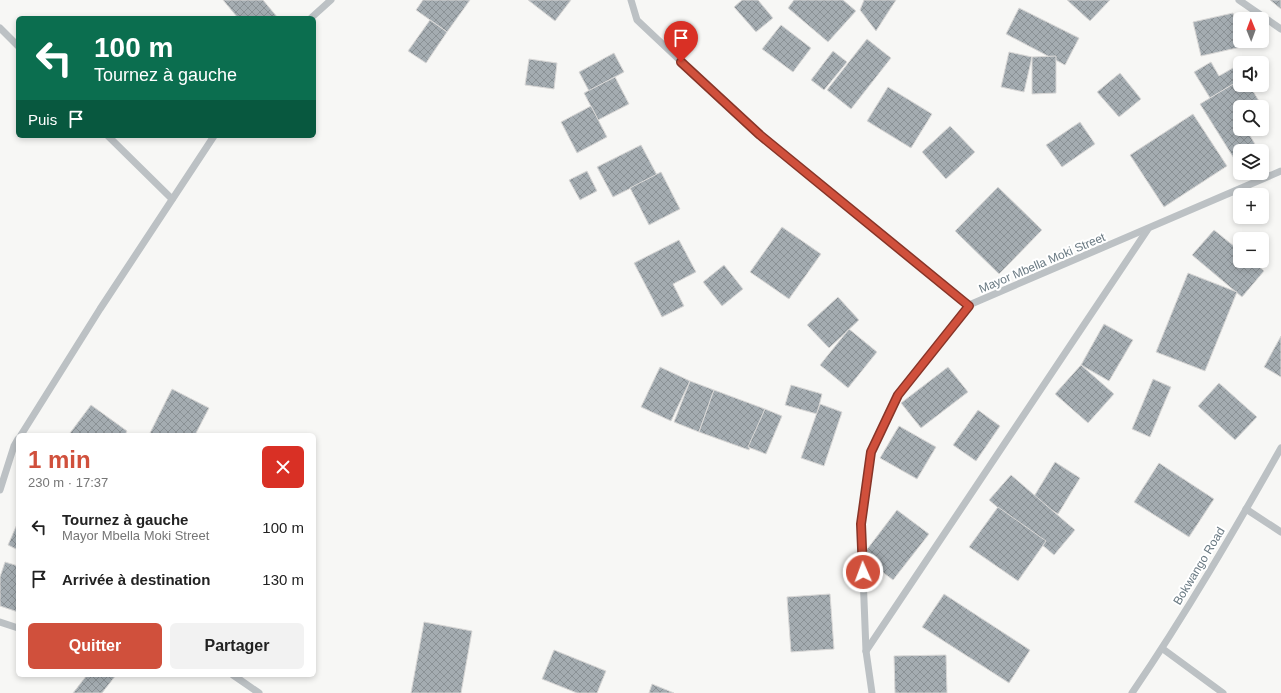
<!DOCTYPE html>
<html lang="fr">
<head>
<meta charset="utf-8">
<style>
  body { margin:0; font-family:Helvetica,sans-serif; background:#f2f2f2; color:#222; height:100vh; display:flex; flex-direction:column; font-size:15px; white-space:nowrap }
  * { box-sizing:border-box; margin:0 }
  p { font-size:13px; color:#767676 }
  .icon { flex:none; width:22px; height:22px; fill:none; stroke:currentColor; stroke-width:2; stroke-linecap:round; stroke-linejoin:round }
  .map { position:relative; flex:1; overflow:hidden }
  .side { position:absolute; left:16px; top:433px; width:300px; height:244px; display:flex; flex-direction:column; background:#fff; border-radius:6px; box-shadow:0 2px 6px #0003 }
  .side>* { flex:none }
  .top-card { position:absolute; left:16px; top:16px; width:300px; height:122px; border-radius:6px; box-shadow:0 2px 6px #0003; background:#0b6e4f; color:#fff; overflow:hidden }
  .needle { width:26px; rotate:359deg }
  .buttons { position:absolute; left:1233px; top:12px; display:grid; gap:8px }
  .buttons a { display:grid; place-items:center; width:36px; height:36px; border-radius:6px; background:#fff; box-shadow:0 2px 6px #0003; font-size:20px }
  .pin { position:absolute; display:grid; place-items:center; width:34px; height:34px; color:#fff; margin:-41px -17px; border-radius:50% 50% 50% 0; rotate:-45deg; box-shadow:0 0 4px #0007 }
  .pin .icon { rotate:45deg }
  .me { position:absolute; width:44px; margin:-22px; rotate:358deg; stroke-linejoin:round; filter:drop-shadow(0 0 3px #0008) }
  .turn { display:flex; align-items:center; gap:14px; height:84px; padding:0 12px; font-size:18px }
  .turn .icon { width:52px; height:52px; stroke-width:2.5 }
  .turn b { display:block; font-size:28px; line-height:34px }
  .then { display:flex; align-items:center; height:38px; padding:0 12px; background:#0003; gap:8px; font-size:15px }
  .round { display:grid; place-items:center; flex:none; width:42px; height:42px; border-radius:6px; background:#f2f2f2 }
  .headline { display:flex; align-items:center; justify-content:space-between; height:68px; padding:0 12px }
  h1 { font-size:24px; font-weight:600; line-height:30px; color:#d0503c }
  .button { display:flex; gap:8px; margin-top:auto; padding:8px 12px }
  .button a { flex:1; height:46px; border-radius:6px; background:#d0503c; color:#fff; font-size:16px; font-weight:600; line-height:46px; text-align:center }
  .button a+a { background:#f2f2f2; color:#222 }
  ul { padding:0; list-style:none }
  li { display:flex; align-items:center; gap:12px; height:52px; padding:0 12px }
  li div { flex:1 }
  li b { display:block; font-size:15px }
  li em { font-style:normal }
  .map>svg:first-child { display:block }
</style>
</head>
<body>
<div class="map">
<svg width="1281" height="693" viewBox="0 0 1281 693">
  <defs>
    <pattern id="building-cross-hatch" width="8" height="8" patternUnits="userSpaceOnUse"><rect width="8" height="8" fill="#a4acb1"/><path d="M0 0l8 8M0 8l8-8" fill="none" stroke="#8a9195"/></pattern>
  </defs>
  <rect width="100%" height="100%" fill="#f7f7f5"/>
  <g fill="url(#building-cross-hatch)" stroke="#d9d8d7">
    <polygon points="223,0 263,0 278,18 238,18"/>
    <polygon points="423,0 470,0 447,32 416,10"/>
    <polygon points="528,0 571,0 555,21"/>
    <polygon points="742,0 758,0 773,18 756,32 734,7"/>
    <polygon points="794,0 843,0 856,11 828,42 788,8"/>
    <polygon points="864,0 896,0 876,31 860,10"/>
    <polygon points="1067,0 1110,0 1090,21"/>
    <polygon points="1270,0 1281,0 1281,9"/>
    <polygon points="1019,8 1079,38 1065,65 1006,34"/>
    <polygon points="1233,13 1241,47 1201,56 1193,22"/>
    <polygon points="430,20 447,32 426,63 408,51"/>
    <polygon points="781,25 811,48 793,72 762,49"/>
    <polygon points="867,39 891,58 851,109 827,90"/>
    <polygon points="833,51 847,62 824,90 811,80"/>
    <polygon points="1009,52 1032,57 1024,92 1001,87"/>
    <polygon points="614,53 624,72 589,91 579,72"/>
    <polygon points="1056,56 1056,93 1032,94 1032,57"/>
    <polygon points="529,59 557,63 554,89 525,85"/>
    <polygon points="1211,62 1219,76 1240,64 1240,80 1210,98 1194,72"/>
    <polygon points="1120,73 1141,99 1119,117 1097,92"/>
    <polygon points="615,77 629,104 598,120 584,93"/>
    <polygon points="1240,80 1240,85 1249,85 1259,101 1248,107 1240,107 1240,112 1237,114 1240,119 1240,129 1246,129 1259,151 1240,151 1240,168 1200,104"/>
    <polygon points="888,87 932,114 911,148 867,121"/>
    <polygon points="591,106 607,137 577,153 561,122"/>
    <polygon points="1193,114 1227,166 1164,207 1130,155"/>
    <polygon points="1080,122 1095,144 1062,167 1046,145"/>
    <polygon points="950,126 975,152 946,179 922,152"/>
    <polygon points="641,145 657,175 613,197 597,167"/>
    <polygon points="587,171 597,191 580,200 569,180"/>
    <polygon points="661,172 680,209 649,225 630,188"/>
    <polygon points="998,187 1042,230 999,274 955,231"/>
    <polygon points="782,227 821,254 789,299 750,272"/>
    <polygon points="1214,230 1240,251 1240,261 1252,261 1264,271 1242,297 1192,255"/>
    <polygon points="679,240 696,272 673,284 684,306 662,317 634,263"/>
    <polygon points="724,265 743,289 722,306 703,282"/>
    <polygon points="1188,273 1237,292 1205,371 1156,352"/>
    <polygon points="838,297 859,320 829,348 807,325"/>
    <polygon points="1104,324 1133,340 1109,381 1081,365"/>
    <polygon points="849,329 877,352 848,388 820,365"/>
    <polygon points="1281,336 1281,377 1264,367"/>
    <polygon points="1081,365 1114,394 1088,423 1055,394"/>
    <polygon points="660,367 690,381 671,421 641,407"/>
    <polygon points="948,367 968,392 921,428 901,403"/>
    <polygon points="1153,379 1171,387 1150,437 1132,429"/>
    <polygon points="690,381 714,390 699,432 674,422"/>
    <polygon points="1219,383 1257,417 1235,440 1198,406"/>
    <polygon points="791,385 822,394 817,414 785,405"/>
    <polygon points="172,389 209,408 195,435 149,435"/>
    <polygon points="714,390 765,409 749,450 699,432"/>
    <polygon points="820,404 842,412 824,466 801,458"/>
    <polygon points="91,405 127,431 125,435 72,435 70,433"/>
    <polygon points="765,409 782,416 766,454 748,447"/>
    <polygon points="978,410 1000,426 976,461 953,445"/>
    <polygon points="899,426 936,447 917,479 880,458"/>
    <polygon points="1055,462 1080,478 1058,514 1033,498"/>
    <polygon points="1159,463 1214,499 1189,537 1134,502"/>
    <polygon points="1011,475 1075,530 1054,555 989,500"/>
    <polygon points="998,507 1046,541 1018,581 969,547"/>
    <polygon points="897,510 929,534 893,580 862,556"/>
    <polygon points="18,522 18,550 8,545"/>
    <polygon points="5,562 18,566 18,612 0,606 0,577"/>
    <polygon points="830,594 834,649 791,652 787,597"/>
    <polygon points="944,594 1030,650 1009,683 922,627"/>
    <polygon points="424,622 472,631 461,693 411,693"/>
    <polygon points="554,650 606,671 597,693 577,693 542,679"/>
    <polygon points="946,655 947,693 895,693 894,656"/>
    <polygon points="87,675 116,675 102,693 73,693"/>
    <polygon points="652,684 674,693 649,693"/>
  </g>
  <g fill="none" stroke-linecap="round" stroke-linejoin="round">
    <g stroke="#bcc1c4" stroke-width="7">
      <polyline points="631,0 637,20 759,135 969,305 1281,171"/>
      <polyline points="1239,0 1281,29"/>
      <polyline points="311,18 331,0"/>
      <polyline points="0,28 18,46"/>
      <polyline points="108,136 172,199"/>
      <polyline points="21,435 100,309 214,136"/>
      <polyline points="0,490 14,446 18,439"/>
      <polyline points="1246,509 1281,532"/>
      <polyline points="0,622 18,628"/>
      <polyline points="1163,649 1223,693"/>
      <polyline points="866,651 1148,229"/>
      <polyline points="233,675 259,693"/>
      <polyline points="872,693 866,651 861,524 871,453 898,395 969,305"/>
      <path d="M 1132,693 C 1186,614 1234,531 1281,448"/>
    </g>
  </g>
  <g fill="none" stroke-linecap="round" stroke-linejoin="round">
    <g stroke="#873427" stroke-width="10">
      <polyline id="route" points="681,62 760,135 969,306 898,395 871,452 861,524 863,572"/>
    </g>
    <use href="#route" stroke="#d0503c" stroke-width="7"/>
  </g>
  <g text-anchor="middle" stroke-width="4" stroke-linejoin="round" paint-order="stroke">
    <g font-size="12" fill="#697982" stroke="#fff">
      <text transform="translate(1042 263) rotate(-23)" y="4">Mayor Mbella Moki Street</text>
      <text transform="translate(1199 566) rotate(-59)" y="4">Bokwango Road</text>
    </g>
  </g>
</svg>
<div class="buttons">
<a><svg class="needle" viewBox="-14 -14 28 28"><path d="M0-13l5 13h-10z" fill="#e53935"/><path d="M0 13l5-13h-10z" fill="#767676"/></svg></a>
<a><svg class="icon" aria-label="sound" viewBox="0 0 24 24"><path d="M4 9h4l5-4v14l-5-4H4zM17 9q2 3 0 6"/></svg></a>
<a><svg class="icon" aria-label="search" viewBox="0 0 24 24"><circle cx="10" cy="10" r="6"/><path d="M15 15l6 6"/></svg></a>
<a><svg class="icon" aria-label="layers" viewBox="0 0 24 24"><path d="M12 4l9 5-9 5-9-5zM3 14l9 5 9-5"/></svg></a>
<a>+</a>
<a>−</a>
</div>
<div class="pin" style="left:681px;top:62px;background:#d93025"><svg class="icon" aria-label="arrive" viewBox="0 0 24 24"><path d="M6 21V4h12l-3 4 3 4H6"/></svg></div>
<svg class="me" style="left:863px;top:572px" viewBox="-20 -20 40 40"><circle r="17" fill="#d0503c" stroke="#fff" stroke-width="3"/><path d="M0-11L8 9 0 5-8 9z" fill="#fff"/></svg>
<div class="top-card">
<div class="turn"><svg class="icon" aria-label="left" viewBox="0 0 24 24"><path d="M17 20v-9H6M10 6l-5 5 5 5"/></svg><div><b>100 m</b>Tournez à gauche</div></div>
<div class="then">Puis<svg class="icon" aria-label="arrive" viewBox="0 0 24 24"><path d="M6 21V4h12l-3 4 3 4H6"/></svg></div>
</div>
<section class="side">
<div class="headline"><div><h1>1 min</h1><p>230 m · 17:37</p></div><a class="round" style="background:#d93025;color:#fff"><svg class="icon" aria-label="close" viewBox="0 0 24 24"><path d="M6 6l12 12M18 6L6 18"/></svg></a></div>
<ul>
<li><svg class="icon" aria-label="left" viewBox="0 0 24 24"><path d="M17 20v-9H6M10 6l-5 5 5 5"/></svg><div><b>Tournez à gauche</b><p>Mayor Mbella Moki Street</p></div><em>100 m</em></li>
<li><svg class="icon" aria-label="arrive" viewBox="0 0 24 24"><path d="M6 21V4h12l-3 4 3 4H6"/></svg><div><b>Arrivée à destination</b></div><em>130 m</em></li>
</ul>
<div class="button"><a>Quitter</a><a>Partager</a></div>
</section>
</div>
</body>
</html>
